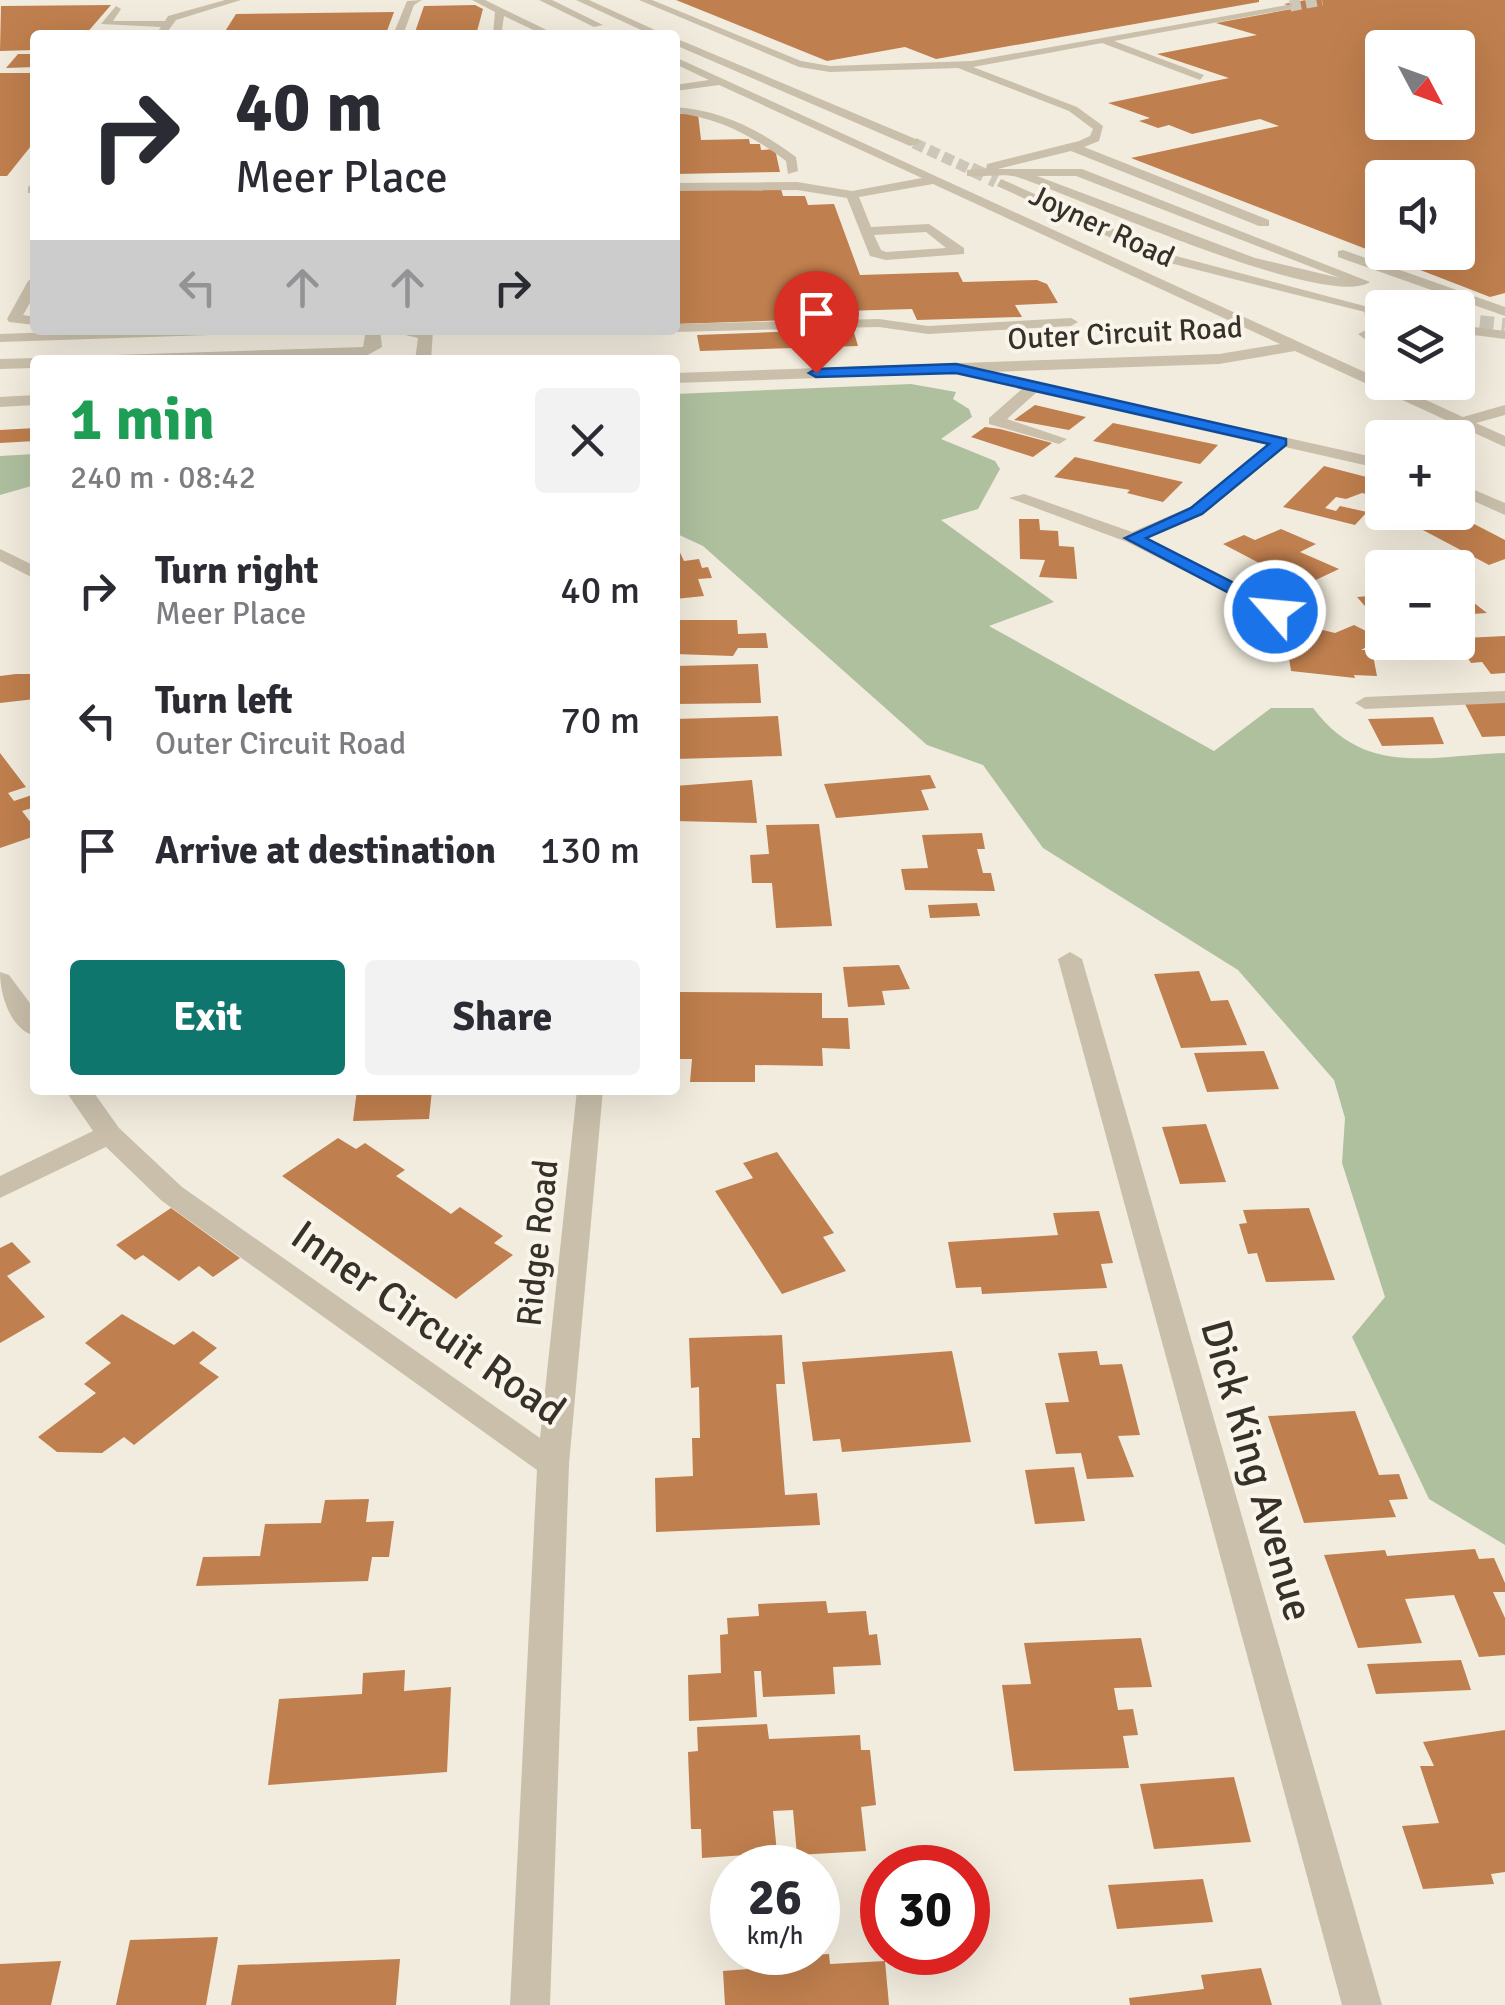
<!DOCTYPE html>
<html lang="en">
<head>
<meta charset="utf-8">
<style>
  body { margin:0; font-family:Signika,sans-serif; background:#f2f2f3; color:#2b2b33; height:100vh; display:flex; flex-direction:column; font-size:38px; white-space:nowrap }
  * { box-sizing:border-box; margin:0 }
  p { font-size:32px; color:#7c7c81 }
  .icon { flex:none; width:55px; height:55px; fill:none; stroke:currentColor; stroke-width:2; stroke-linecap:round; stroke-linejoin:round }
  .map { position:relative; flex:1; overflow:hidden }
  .sheet { position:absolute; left:30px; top:355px; width:650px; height:740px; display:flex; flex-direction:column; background:#fff; border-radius:10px; box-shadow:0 10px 40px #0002 }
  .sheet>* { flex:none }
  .banner { position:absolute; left:30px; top:30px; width:650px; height:305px; border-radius:10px; box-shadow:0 10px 40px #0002; background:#fff; color:#2b2b33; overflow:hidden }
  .needle { width:65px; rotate:131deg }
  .controls { position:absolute; left:1365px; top:30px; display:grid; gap:20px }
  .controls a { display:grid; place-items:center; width:110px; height:110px; border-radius:10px; background:#fff; box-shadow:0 10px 40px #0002; font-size:50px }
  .speed { position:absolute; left:710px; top:1845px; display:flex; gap:20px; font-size:50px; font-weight:700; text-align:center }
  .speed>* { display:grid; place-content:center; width:130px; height:130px; border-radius:50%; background:#fff; box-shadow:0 10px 40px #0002; line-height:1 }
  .speed small { font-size:25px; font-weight:400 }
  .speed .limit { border:15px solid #d22; background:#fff; color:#111 }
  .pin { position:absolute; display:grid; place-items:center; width:85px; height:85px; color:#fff; margin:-102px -42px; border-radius:50% 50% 50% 0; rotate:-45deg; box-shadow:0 0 10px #0007 }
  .pin .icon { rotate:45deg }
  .me { position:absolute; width:110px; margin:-55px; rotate:297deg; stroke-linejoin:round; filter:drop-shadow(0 0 8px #0008) }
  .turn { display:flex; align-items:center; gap:35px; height:210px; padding:0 40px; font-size:45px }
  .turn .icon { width:130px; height:130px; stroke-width:2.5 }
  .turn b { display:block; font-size:70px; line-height:85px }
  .lanes { display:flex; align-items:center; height:95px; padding:0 40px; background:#0003; justify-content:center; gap:50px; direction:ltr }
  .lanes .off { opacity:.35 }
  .round { display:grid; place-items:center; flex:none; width:105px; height:105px; border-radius:10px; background:#f2f2f3 }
  .summary { display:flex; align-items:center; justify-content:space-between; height:170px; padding:0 40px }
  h1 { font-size:60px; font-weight:700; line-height:75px; color:#1e9e55 }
  .primary-button { display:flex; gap:20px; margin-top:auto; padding:20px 40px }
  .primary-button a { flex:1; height:115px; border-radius:10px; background:#0f766e; color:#fff; font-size:40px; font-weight:700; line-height:115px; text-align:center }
  .primary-button a+a { background:#f2f2f3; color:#2b2b33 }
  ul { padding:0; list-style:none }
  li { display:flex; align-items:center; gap:30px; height:130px; padding:0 40px }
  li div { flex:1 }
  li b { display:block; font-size:38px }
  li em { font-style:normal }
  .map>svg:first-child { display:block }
</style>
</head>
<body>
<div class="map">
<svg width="1505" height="2005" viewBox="0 0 1505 2005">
  <rect width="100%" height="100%" fill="#f2ecde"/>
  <g fill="#afc09f">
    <path d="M 911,384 L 956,392 L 953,399 L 969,409 L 972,417 L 941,439 L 995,461 L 1000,469 L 978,509 L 941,520 L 1054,602 L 989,626 L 1214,751 L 1271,708 L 1313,708 C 1365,777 1428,756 1505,753 L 1505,1545 L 1429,1499 L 1352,1337 L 1385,1297 L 1342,1163 L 1345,1118 L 1334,1080 L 1238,970 L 1043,848 L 983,765 L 927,745 L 703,546 L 675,533 L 675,394 Z"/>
    <polygon points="35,454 35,485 0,495 0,456"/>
  </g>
  <g fill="#c07f4e" fill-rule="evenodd">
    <polygon points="676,0 1259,0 1259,2 936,59 905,47 827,61"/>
    <path d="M 1306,0 L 1505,0 L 1505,293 L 1490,297 L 1131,158 L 1279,126 L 1260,119 L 1192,134 L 1169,125 L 1158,128 L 1139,121 L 1150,118 L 1108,103 L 1229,78 L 1157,54 L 1257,35 L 1216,23 L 1297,8 L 1284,4 ZM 1382,48 L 1458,48 L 1458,122 L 1382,122 ZM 1382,178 L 1458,178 L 1458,252 L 1382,252 Z"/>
    <polygon points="111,5 85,35 35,35 35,50 0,51 1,6"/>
    <polygon points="475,5 483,9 476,35 414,35 424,6"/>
    <polygon points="394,12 387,31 224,33 236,14"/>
    <polygon points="18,54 35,54 35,67 6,68"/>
    <polygon points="0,73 35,73 35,141 7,176 0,176"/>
    <polygon points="675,114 698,114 701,140 749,139 750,144 760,144 761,150 775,149 780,172 675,174"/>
    <polygon points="780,186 783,196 805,196 808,205 834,204 860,275 958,272 963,282 1037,280 1047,284 1058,303 1015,305 1022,317 917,320 912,309 843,311 846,318 675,324 675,189"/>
    <polygon points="853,329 858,346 700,351 697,335"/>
    <polygon points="1035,405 1086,417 1069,430 1014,420"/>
    <polygon points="1113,423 1218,445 1200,464 1093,441"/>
    <polygon points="985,427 1000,429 1052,443 1033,457 971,437"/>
    <polygon points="35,428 35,441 0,443 0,430"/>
    <polygon points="1075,457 1183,482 1163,502 1127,493 1130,490 1054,477"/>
    <polygon points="1324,466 1382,481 1382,498 1362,493 1346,499 1336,497 1325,508 1336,511 1340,506 1367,512 1355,525 1283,507"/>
    <polygon points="1429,512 1451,512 1505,540 1505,559 1489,565 1404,520"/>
    <polygon points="1019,519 1039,519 1040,530 1058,531 1059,546 1074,547 1077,579 1039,577 1045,560 1020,559"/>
    <polygon points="1281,529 1316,544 1300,552 1339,569 1303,586 1223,544 1244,535 1255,540"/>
    <polygon points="675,542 684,561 699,559 702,568 708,567 712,578 698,579 704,596 675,599"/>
    <polygon points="1458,580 1470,591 1460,592 1487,613 1458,615"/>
    <polygon points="1381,595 1382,596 1382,626 1357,597"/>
    <polygon points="675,620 737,620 738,634 766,633 768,648 738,648 733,656 675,654"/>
    <polygon points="1302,625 1335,633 1354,625 1382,639 1361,650 1372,650 1377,676 1354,675 1355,678 1291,671 1287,645 1297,646 1277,636"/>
    <polygon points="1505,636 1505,673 1491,674 1482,662 1471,663 1464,652 1474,652 1464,638"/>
    <polygon points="758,664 761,703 675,704 675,666"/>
    <polygon points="16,674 35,674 35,699 0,703 0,676"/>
    <polygon points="1505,701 1505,736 1482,737 1464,702"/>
    <polygon points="778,716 782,756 675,759 675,719"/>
    <polygon points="1433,717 1444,744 1382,746 1368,719"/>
    <polygon points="0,753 26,787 8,793 14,801 35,794 35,807 22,811 35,828 35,836 0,848"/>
    <polygon points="930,775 936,788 921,790 929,810 836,818 824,784"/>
    <polygon points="752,780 757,823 675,821 675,786"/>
    <polygon points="819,824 832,926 776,928 772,883 752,883 750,855 769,854 766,825"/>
    <polygon points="982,833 985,849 977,849 983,873 991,873 995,891 905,890 901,869 928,868 922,835"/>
    <polygon points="977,903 980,916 930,918 928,905"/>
    <polygon points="899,965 910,989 882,991 885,1005 848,1007 843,967"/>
    <polygon points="1199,971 1211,1001 1228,1000 1247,1045 1181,1048 1154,974"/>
    <polygon points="677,992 822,993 822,1018 848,1018 850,1049 822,1048 823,1066 755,1065 755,1082 690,1082 692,1059 675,1059"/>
    <polygon points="1264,1051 1279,1089 1207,1092 1194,1053"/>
    <polygon points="357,1090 432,1090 429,1119 353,1121"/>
    <polygon points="1206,1124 1226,1182 1180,1184 1162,1127"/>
    <polygon points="338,1138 356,1149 365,1143 405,1170 396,1176 451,1214 460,1207 503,1236 494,1243 513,1255 456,1299 282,1176"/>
    <polygon points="777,1152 834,1233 823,1237 846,1271 782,1294 715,1191 753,1178 743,1163"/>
    <polygon points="171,1208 240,1258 213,1277 199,1266 179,1281 143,1255 135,1260 116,1245"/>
    <polygon points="1309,1208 1335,1280 1266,1282 1257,1253 1248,1254 1239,1224 1247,1223 1243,1210"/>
    <polygon points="1099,1211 1113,1263 1101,1264 1107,1288 982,1294 981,1287 956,1288 948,1242 1058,1235 1053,1213"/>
    <polygon points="12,1242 31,1262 7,1276 45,1317 0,1343 0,1248"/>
    <polygon points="122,1314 174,1345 193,1331 217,1348 199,1363 219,1377 134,1445 124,1437 102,1453 57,1452 38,1437 96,1393 84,1384 111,1363 85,1343"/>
    <polygon points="782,1335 785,1384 776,1384 785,1495 817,1493 820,1525 656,1532 655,1478 693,1476 692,1438 700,1438 699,1387 691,1388 689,1338"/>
    <polygon points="952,1351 971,1442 842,1452 840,1439 813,1441 802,1362"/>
    <polygon points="1097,1351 1100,1365 1122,1364 1140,1435 1118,1436 1134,1477 1087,1479 1081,1453 1056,1454 1045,1403 1069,1402 1058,1353"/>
    <polygon points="1355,1411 1379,1475 1399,1474 1408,1499 1389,1500 1396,1517 1304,1523 1268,1416"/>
    <polygon points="1074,1467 1085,1521 1035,1524 1025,1470"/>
    <polygon points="369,1499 366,1522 394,1521 389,1557 372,1557 368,1581 196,1586 203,1557 260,1556 265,1524 321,1523 325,1500"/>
    <polygon points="1475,1549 1479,1559 1494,1558 1505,1583 1505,1592 1493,1592 1505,1618 1505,1655 1479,1657 1454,1595 1405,1599 1422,1643 1358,1648 1324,1555 1385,1550 1387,1556"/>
    <polygon points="826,1601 828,1613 866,1611 869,1635 877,1634 881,1665 833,1667 835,1694 763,1697 761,1671 754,1671 757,1717 689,1721 688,1675 721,1673 720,1635 728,1634 727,1618 759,1616 758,1604"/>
    <polygon points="1141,1638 1152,1687 1114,1688 1118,1710 1133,1709 1138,1735 1123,1736 1129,1768 1014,1771 1002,1685 1031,1684 1024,1643"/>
    <polygon points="1461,1660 1471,1690 1376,1694 1367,1664"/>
    <polygon points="405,1670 404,1691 451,1687 447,1772 268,1785 279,1699 362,1694 363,1673"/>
    <polygon points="767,1724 769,1739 860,1735 861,1750 870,1750 876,1805 861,1807 866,1851 797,1855 793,1810 773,1811 777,1853 702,1858 701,1829 691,1829 688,1752 698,1751 697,1727"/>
    <polygon points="1505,1730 1505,1872 1491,1874 1494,1884 1423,1889 1402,1826 1439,1823 1420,1766 1434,1766 1423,1742"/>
    <polygon points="1234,1777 1251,1842 1154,1849 1140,1784"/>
    <polygon points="1203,1879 1213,1922 1117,1929 1108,1885"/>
    <polygon points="218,1937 206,2005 116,2005 130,1940"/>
    <polygon points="829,1954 830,1964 885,1961 889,2005 725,2005 723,1971 761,1968 761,1958"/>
    <polygon points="400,1959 396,2005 231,2005 238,1965"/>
    <polygon points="61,1961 51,2005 0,2005 0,1964"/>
    <polygon points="1261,1968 1272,2005 1130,2005 1129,1998 1204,1989 1201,1975"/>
  </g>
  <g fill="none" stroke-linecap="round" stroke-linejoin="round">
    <g stroke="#cdc7ba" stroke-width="11" stroke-dasharray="11 5" stroke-linecap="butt">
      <polyline points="1290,6 1322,0"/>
      <polyline points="914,143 976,172"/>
    </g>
    <g stroke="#cdc7ba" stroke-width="14" stroke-dasharray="14 8" stroke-linecap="butt">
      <polyline points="971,169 996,181"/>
      <polyline points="1365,308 1382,310"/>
      <polyline points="1458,320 1505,325"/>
    </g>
    <g fill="#c9bfab" fill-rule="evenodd">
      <polygon points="225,0 241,0 176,20 165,35 155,35 161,27 101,24 116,6 121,9 113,21 165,21 168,16"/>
      <polygon points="422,0 414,5 403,35 393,35 407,1"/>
      <polygon points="472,0 485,0 557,35 544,35 504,16 502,30 534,35 493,35 495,12"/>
      <polygon points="539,0 552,0 603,25 594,27"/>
      <polygon points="576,0 589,0 666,35 652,35"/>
      <path d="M 639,0 L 652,0 L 801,61 L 830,66 L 972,61 L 1293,4 L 1290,9 L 1114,41 L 1204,75 L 1200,80 L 1102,43 L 973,67 L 1077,107 L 1103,126 L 1099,141 L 1084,147 L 1269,220 L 1269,226 L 1259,226 L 1071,151 L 998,169 L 1082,169 L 1370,282 C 1325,311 1078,197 1020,178 C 1005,172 983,178 967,176 L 967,170 L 986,169 L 987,164 L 1079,141 L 1090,136 L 1093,129 L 1069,111 L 958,68 L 830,72 L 799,67 ZM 1037,176 L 1076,176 L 1340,278 L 1255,258 Z"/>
      <polygon points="675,38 918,140 920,143 910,146 675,45"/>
      <path d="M 675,57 L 1463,417 L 1505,405 L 1505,415 L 1476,423 L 1505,436 L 1505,447 L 1295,351 L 1219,364 L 991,372 L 1382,459 L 1382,469 L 1285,447 L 1202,515 L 1147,538 L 1282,607 L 1282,615 L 1275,617 L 1127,542 L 1009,498 L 1024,494 L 1132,532 L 1190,507 L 1269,444 L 1038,391 L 1007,419 L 1067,439 L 1059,444 L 989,424 L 989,418 L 1023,388 L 985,379 L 982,376 L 989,372 L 675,383 L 675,373 L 1219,354 L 1280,344 L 933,184 L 859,197 L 871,227 L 929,224 L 964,248 L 964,254 L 886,260 L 870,256 L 847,198 L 797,190 L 675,191 L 675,183 L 797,182 L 852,191 L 922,178 L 719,85 L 675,91 L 675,85 L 709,80 L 675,64 ZM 926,232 L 946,248 L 886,252 L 881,250 L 874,235 Z"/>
      <path d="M 675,107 C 721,110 760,130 796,157 L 798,171 L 788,174 L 786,161 C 753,136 717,117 675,113 Z"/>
      <polygon points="1001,179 1172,255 1372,308 1365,312 1162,261 997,186"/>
      <polygon points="35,182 35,193 28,193 28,187"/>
      <polygon points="1343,250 1505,307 1505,316 1338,257 1338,251"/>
      <polygon points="35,277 35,294 23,315 35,317 35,325 9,322 7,319 28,281"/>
      <polygon points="879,319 928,326 1071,318 1078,322 1071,326 928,334 879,327 675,332 669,330 675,330 675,324"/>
      <polygon points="1382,322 1382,331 1375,335 1382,340 1382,352 1358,334"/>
      <polygon points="1458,325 1505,331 1505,339 1458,333"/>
      <polygon points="106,330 246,330 239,334 0,342 0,334"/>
      <polygon points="366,330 380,330 382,347 366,356 106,360 114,355 363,347"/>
      <polygon points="384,330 433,330 431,360 415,360 418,338"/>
      <polygon points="547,330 630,330 623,334 554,334"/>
      <polygon points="0,359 35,358 41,360 35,360 35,368 0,369"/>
      <polygon points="35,395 35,405 0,407 0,397"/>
      <polygon points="1458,483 1505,503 1505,515 1458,494"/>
      <polygon points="0,549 35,566 35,579 0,561"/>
      <polygon points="1505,691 1505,703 1365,709 1355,703 1365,697"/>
      <polygon points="1070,952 1082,959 1382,2005 1342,2005 1058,959"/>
      <path d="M 0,972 L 9,975 L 35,1010 L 35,1036 C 10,1029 0,995 0,972 Z"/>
      <polygon points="65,1090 92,1090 119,1128 182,1187 540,1438 577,1090 603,1090 569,1464 550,2005 510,2005 537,1470 162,1201 106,1147 0,1198 0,1176 93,1131"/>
    </g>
  </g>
  <polygon fill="#1a73e8" stroke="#114b97" stroke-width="2.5" points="956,364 1286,439 1286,445 1202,514 1146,538 1281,607 1281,614 1269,614 1125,538 1191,508 1269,444 956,373 816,377 809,373 816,369"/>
  <g text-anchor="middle" stroke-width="8" stroke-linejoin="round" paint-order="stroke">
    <g font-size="30" fill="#37312a" stroke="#f9f5eb">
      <text transform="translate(1102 226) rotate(25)" y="10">Joyner Road</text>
      <text transform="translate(1125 333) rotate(-3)" y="10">Outer Circuit Road</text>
    </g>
    <g font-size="35" fill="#37312a" stroke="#f9f5eb">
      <text transform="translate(537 1243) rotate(-84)" y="12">Ridge Road</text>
    </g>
    <g font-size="42" fill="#37312a" stroke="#f9f5eb">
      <text transform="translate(429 1322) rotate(35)" y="15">Inner Circuit Road</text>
      <text transform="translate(1258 1470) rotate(74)" y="15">Dick King Avenue</text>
    </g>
  </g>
</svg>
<div class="controls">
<a><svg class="needle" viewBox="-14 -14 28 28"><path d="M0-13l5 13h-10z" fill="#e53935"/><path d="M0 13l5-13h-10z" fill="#7c7c81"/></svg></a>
<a><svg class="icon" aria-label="sound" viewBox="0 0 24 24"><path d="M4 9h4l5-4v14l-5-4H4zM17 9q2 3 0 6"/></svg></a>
<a><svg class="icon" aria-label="layers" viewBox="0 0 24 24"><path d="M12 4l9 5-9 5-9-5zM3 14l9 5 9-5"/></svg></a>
<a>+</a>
<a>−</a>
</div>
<div class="speed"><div>26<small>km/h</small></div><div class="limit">30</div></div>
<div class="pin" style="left:816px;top:373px;background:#d93025"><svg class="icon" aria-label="arrive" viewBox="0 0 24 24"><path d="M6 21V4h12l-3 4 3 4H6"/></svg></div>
<svg class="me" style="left:1275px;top:611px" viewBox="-20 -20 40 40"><circle r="17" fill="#1a73e8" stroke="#fff" stroke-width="3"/><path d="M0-11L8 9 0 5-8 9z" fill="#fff"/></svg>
<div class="banner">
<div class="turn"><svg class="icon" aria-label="right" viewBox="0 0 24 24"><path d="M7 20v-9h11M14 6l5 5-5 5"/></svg><div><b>40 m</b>Meer Place</div></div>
<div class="lanes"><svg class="icon off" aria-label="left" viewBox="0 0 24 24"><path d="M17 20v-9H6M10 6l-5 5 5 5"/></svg><svg class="icon off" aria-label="ahead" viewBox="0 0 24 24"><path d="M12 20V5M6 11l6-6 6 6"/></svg><svg class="icon off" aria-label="ahead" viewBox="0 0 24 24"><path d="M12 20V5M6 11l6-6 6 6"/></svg><svg class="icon" aria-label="right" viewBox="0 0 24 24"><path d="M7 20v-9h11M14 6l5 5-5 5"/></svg></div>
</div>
<section class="sheet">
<div class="summary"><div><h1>1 min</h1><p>240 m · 08:42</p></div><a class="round"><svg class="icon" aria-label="close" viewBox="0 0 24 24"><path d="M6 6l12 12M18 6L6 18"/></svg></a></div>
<ul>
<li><svg class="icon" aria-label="right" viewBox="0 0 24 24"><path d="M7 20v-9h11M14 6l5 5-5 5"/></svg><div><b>Turn right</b><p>Meer Place</p></div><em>40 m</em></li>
<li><svg class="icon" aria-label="left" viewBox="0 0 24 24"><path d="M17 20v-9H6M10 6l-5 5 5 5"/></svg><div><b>Turn left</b><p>Outer Circuit Road</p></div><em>70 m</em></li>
<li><svg class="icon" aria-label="arrive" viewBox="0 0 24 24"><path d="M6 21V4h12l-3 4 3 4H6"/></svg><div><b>Arrive at destination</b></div><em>130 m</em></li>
</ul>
<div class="primary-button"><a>Exit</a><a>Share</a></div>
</section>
</div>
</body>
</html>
